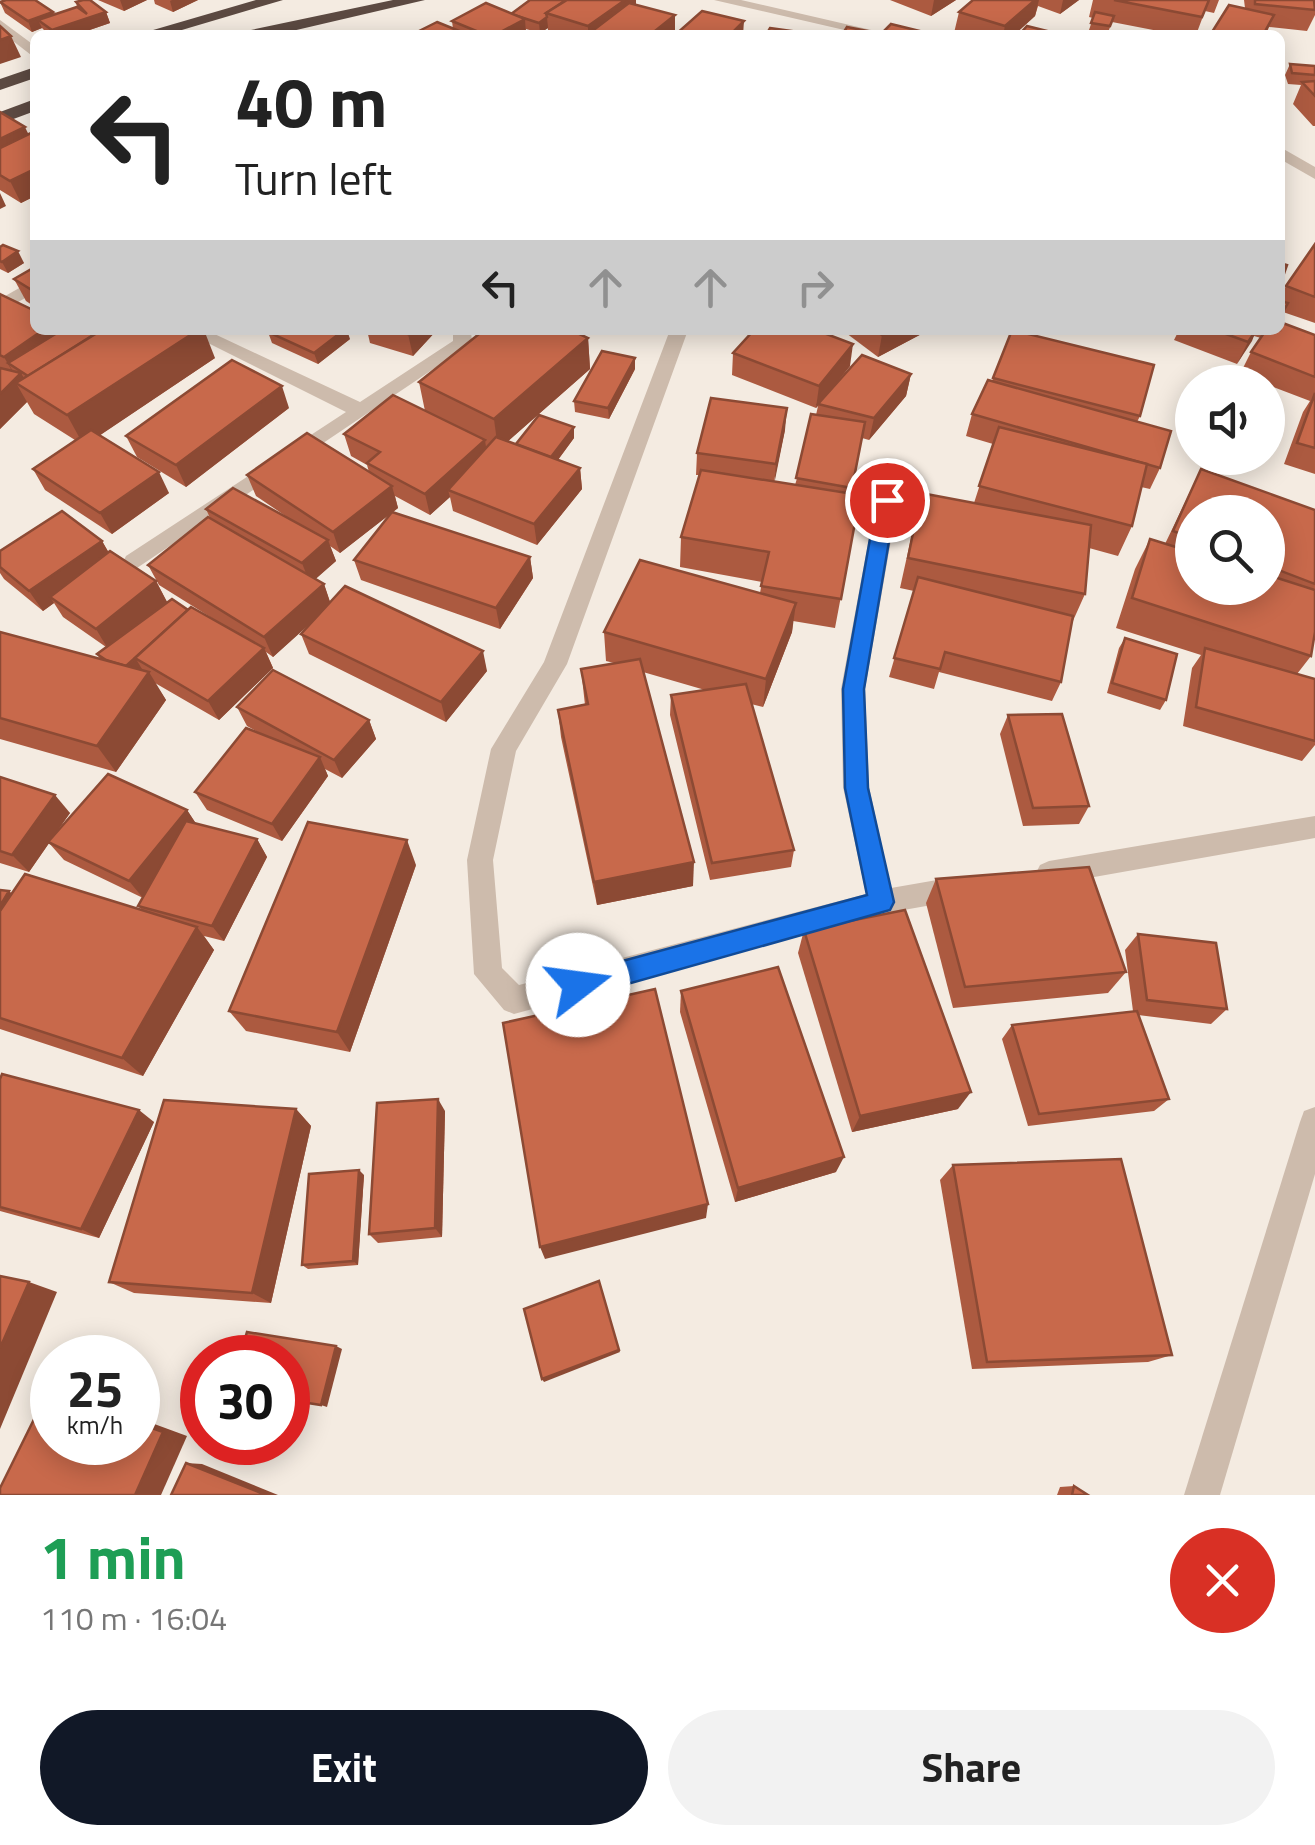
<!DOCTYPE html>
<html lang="en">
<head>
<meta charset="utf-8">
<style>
  body { margin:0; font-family:"Titillium Web",sans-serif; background:#f2f2f2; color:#222; height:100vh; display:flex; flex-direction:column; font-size:38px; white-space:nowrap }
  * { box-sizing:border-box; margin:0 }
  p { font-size:32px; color:#767676 }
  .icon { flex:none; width:55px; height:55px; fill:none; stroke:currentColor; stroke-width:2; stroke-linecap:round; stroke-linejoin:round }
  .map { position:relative; height:1495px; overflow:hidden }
  .panel { display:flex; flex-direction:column; background:#fff; flex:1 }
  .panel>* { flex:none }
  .top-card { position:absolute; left:30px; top:30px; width:1255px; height:305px; border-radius:15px; box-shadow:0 5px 25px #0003; background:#fff; color:#222; overflow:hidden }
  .fabs { position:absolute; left:1175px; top:365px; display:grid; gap:20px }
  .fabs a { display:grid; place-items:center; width:110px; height:110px; border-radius:50%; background:#fff; box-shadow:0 5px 25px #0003; font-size:50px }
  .speed { position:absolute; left:30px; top:1335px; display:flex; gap:20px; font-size:50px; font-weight:700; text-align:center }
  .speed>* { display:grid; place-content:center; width:130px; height:130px; border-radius:50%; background:#fff; box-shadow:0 5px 25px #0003; line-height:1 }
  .speed small { font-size:25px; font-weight:400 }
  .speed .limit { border:15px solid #d22; background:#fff; color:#111 }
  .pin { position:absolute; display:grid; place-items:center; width:85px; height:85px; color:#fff; margin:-42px; border:5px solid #fff; border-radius:50%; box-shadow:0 2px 10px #0007 }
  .me { position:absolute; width:110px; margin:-55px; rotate:75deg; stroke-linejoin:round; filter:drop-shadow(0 0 8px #0008) }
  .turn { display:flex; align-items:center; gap:35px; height:210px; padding:0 40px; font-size:45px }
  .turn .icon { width:130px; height:130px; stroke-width:2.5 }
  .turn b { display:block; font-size:70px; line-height:85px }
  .lanes { display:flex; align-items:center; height:95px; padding:0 40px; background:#0003; justify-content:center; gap:50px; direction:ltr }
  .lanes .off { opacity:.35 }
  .round { display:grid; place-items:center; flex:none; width:105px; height:105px; border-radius:52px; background:#f2f2f2 }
  .head { display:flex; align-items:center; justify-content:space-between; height:170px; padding:0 40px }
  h1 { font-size:60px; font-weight:700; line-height:75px; color:#1e9e55 }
  .cta { display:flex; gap:20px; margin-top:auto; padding:20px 40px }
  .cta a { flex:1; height:115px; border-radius:60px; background:#111827; color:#fff; font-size:40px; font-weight:700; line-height:115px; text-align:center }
  .cta a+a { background:#f2f2f2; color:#222 }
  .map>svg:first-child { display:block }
</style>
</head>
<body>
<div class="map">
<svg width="1315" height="1495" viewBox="0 0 1315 1495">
  <rect width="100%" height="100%" fill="#f4ebe1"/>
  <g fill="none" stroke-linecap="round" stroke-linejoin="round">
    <g fill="#cdbbac" fill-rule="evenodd">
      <polygon points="714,0 741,0 893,35 866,35"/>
      <polygon points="0,20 35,46 35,58 0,31"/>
      <polygon points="1280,147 1315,167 1315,179 1280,159"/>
      <polygon points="35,279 35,292 0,313 0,299"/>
      <polygon points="182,330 206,330 360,402 453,341 453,330 471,330 472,343 134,570 126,568 123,562 126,556 346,412"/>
      <polygon points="670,330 688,330 567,664 516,751 493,860 502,968 519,985 866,894 843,787 841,689 876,500 887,492 898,500 865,689 869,787 891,888 960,876 970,879 974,888 970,897 960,900 881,914 514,1014 504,1010 474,974 467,860 491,749 544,662"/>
      <polygon points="1315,816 1315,838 1049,885 1040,881 1036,873 1040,865 1049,861"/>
      <polygon points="1315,1107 1315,1174 1220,1495 1184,1495 1300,1122 1304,1111"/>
    </g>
    <g fill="#5c4a42" fill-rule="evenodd">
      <polygon points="256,0 283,0 165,35 136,35"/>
      <polygon points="393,0 425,0 275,35 242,35 251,30"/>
      <polygon points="35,67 35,78 0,90 0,79"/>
      <polygon points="35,99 35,111 0,124 0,112"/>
    </g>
  </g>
  <g fill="#ac5a40" fill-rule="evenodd">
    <polygon points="98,0 147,0 124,11"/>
    <polygon points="154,0 198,0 173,12 155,4"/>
    <polygon points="890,0 956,0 931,16"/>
    <polygon points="973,0 1079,0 1060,14 1038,6 1035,16 1014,35 962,35 954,33 959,12"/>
    <polygon points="1093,0 1219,0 1214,13 1205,11 1196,35 1179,35 1112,22 1107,35 1088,33 1093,18 1089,17"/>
    <polygon points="1244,0 1315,0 1315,15 1307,31 1269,27 1266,35 1211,35 1212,32 1245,8"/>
    <polygon points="0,2 53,12 54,14 77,7 76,2 106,12 110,23 75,35 49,35 42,28 32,32 5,13"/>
    <polygon points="636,5 675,35 550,35 548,34 548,28 540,33 526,29 526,35 411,35 453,29 452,21 511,14"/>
    <polygon points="1290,64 1315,66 1315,126 1313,126 1293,104 1301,85 1288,84 1285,75"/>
    <polygon points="0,112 29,134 35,136 35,196 21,203 0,190"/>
    <polygon points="1315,244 1315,323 1283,312 1280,318 1280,297 1286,286"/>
    <polygon points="0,247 24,263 8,273 0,269"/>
    <polygon points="35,267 35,307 26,301 14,279"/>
    <polygon points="0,294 35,330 215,358 100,435 169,493 112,534 45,490 33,469 75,440 34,414 27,402 0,429"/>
    <polygon points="367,330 437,330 413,356 370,343"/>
    <polygon points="842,330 929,330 878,357"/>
    <polygon points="1012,330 1140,416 1137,422 1160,468 1150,489 1141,487 1132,526 1118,556 1089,548 1085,594 1072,623 1061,682 1052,701 939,672 934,689 889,677 914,591 900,588 921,493 974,503 993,444 966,436 972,414 992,381"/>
    <polygon points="1179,330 1280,330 1315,335 1315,474 1284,464 1303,412 1310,401 1268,385 1268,382 1262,382 1240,374 1251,352 1261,338 1254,336 1237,364 1174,340"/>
    <polygon points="268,332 350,339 318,364 272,343"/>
    <polygon points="588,338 590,369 508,441 516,444 574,438 558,460 580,468 582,489 537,545 453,511 450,497 430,515 395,496 398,508 393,512 530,557 533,578 500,629 361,580 354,560 390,514 340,553 330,546 336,561 315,579 324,584 330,602 487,671 446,722 309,654 301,634 307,626 273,657 266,652 273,668 219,720 155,683 166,700 116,772 0,739 0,632 100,659 97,654 106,647 63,617 54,603 43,611 4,579 0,573 0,551 102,541 109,553 156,581 167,602 215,620 159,585 148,565 210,518 206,509 290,519 256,496 247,475 369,472 367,465 351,456 344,434 425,411 419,382"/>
    <polygon points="733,353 850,366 828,393 911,374 906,396 869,440 862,438 851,493 860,495 835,628 793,621 792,632 763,707 751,704 794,850 791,867 710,880 670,715 671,695 705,690 643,672 693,886 597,905 561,737 558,710 585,705 581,669 614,663 606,661 604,632 760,593 762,582 680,567 681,537 699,475 696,475 697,453 785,430 774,481 795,485 816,415 818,406 816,408 732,375"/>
    <polygon points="635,369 609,419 575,412 574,401"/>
    <polygon points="289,408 186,487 137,457 126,436"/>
    <path d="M 1201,469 L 1315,510 L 1315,632 L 1311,656 L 1297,674 L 1315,679 L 1315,745 L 1302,761 L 1183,726 L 1192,668 L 1201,655 L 1116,628 L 1135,569 L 1150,539 L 1165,544 ZM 1192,512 L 1268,512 L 1268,588 L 1192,588 Z"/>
    <polygon points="1125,638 1166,700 1160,710 1107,693 1119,648"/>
    <polygon points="237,707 369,720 376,739 342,778 325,769 328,776 282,841 207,810 195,792 263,735 247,726"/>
    <polygon points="1008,715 1089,806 1079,824 1023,826 1000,734"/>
    <polygon points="0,777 70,813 53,836 187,810 196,824 257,839 267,857 224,941 204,936 214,950 143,1076 0,1029 0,890 9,891 12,894 142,910 138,906 143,898 64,860 49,843 29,872 0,863"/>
    <polygon points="416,865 350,1052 246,1031 229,1011"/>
    <polygon points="936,879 1126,972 1108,993 953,1008 926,903"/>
    <polygon points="804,930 958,1109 852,1132 798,953"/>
    <polygon points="1138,934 1227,1009 1211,1024 1138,1015 1169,1099 1154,1111 1028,1126 1002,1039 1012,1025 1133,1011 1125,950"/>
    <polygon points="681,991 836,1172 735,1202 680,1012"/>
    <polygon points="0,1078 154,1122 99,1238 0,1211"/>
    <polygon points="296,1109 311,1126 271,1303 134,1293 109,1282"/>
    <polygon points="445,1111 442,1237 378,1243 369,1234"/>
    <polygon points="953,1165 1172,1355 1148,1362 972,1369 940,1180"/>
    <polygon points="364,1175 358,1265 308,1269 302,1265"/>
    <polygon points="1074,1486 1088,1495 1057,1495 1060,1487"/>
  </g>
  <g fill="#8c4a34">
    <polygon points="120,0 147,0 124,11"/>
    <polygon points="172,0 198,0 173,12 170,1"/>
    <polygon points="625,0 636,0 636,13 588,35 588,26"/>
    <polygon points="934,0 956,0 931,16"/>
    <polygon points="1035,0 1039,0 1035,16 1014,35 1003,35 1005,26"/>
    <polygon points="1063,0 1079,0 1060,14"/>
    <polygon points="53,12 57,22 38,20 42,28 32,32 28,21"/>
    <polygon points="106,12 110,23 75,35 54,35 52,30"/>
    <polygon points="675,15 675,35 650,35"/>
    <polygon points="547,17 548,28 540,33 539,23"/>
    <polygon points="525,19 526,35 495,35"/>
    <polygon points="744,21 743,35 730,35"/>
    <polygon points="11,36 21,57 0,64 0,40"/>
    <polygon points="25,127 35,148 0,165 0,139"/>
    <polygon points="35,169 35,196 21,203 10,181"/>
    <polygon points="0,193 6,206 0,209"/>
    <polygon points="18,251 24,263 8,273 2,262"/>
    <polygon points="43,330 61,330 8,363 17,378 21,373 33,393 16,383 27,402 0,429 0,394 16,378 4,357"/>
    <polygon points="198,330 204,330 215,358 84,446 67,415"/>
    <polygon points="344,330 347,330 350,339 318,364 314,353"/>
    <polygon points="412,330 437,330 413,356 408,334"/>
    <polygon points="891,330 929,330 878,357 882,335"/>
    <polygon points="1256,330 1252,341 1237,364 1248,342"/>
    <polygon points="588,338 590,369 498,450 494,419"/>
    <polygon points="853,344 850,366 816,408 819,386"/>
    <polygon points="635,358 635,369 609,419 608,408"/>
    <polygon points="911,374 906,396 869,440 874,418"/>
    <polygon points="282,386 289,408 186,487 176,465"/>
    <polygon points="787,408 785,430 774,485 776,464"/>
    <polygon points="574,427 574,438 551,469 550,458"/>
    <polygon points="485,440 488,461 448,490 450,497 430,515 425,494"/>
    <polygon points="580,468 582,489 537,545 534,524"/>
    <polygon points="159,472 169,493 112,534 100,513"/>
    <polygon points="392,486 398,508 340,553 333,532"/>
    <polygon points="328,540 336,561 310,584 302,563"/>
    <polygon points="102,541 114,562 50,597 54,603 43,611 29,591"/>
    <polygon points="530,557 533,578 500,629 496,608"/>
    <polygon points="156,581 167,602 108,649 96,629"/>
    <polygon points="324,584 331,605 273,657 264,637"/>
    <polygon points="796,603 792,632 763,707 766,679"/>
    <polygon points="264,648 273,668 219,720 208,701"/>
    <polygon points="483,651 487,671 446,722 441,702"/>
    <polygon points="136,659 142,669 126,681 119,671"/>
    <polygon points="149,672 166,700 116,772 97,746"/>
    <polygon points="369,720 376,739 342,778 334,760"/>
    <polygon points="320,757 328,776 282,841 272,824"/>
    <polygon points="55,795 70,813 29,872 12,855"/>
    <polygon points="187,810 199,828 143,898 129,881"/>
    <polygon points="257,839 267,857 224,941 212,926"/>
    <polygon points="407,840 416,865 350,1052 337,1032"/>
    <polygon points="694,862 693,886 597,905 594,882"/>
    <polygon points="9,891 26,908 0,952 0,906"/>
    <polygon points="197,927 214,950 143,1076 122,1058"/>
    <polygon points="971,1092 958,1109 852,1132 860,1116"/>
    <polygon points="438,1099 445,1111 442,1237 435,1228"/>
    <polygon points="296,1109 311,1126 271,1303 252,1293"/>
    <polygon points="139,1110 154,1122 99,1238 81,1229"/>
    <polygon points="844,1157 836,1172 735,1202 738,1188"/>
    <polygon points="359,1170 364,1175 358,1265 353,1261"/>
    <polygon points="708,1204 706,1218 545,1259 540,1247"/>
    <polygon points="29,1282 57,1292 0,1429 0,1348"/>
    <polygon points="336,1346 342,1349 327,1407 321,1405"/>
    <polygon points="619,1350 620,1352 544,1382 542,1379"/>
    <polygon points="138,1418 187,1436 161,1495 135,1495"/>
    <polygon points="186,1463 202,1464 278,1495 266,1495"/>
  </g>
  <g fill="#c8694b" stroke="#8c4a34" stroke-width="2.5">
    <polygon points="6,0 35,0 53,12 28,21 0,2"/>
    <polygon points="83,0 90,0 106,12 52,30 38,20 77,7 87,14 76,2"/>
    <polygon points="530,0 566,0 546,13 547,17 539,23 511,14"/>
    <polygon points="567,0 625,0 588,26 546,13"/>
    <polygon points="973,0 1035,0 1005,26 959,12"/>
    <polygon points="1114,0 1209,0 1202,17"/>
    <polygon points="1255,0 1314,0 1315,10 1255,4"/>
    <polygon points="486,3 525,19 495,35 486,35 452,21"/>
    <polygon points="629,3 675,15 650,35 587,35"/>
    <polygon points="1229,5 1274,15 1263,35 1222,35 1212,32"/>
    <polygon points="702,11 744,21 730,35 675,35"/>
    <polygon points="1095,12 1114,16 1110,26 1091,23"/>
    <polygon points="437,22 469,35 411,35"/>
    <polygon points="891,24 936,35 880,35"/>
    <polygon points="0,26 11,36 0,40"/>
    <polygon points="1027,26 1063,35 1019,35"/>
    <polygon points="847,27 878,33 876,35 842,35"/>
    <polygon points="770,28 820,35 766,35"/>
    <polygon points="1290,64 1315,66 1315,75 1292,73"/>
    <polygon points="1315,81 1315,96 1302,82"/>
    <polygon points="0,112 25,127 0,139"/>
    <polygon points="31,133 35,136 35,169 10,181 0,175 0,148"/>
    <polygon points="1315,244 1315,297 1286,286"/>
    <polygon points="3,245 18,251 2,262 0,261 0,247"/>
    <polygon points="1280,263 1287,265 1280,285"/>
    <polygon points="35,267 35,292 14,279"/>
    <polygon points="0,294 35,311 35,330 43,330 4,357 0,355"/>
    <polygon points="1280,301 1288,303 1280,317"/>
    <polygon points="1280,322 1315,335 1315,377 1251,352 1266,330 1280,330"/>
    <polygon points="62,330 101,330 28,376 8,363"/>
    <polygon points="102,330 198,330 67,415 16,383"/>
    <polygon points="272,330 344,330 314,353 268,332"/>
    <polygon points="394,330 412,330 408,334"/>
    <polygon points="484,330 571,330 588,338 494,419 419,382"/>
    <polygon points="754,330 816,330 853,344 819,386 733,353"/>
    <polygon points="875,330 891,330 882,335"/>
    <polygon points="1012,330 1154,365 1140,416 993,378"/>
    <polygon points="1215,330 1256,330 1248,342"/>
    <polygon points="602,351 635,358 608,408 574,401"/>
    <polygon points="862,355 911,374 874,418 818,404"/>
    <polygon points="232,360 282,386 176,465 126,436"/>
    <polygon points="0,368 21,373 0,394"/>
    <polygon points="988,380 1171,431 1160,468 972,414"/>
    <polygon points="1315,393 1315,448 1297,443"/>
    <polygon points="393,395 485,440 425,494 367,463 380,452 344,434"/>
    <polygon points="711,398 787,408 776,464 697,453"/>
    <polygon points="811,414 865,422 852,488 796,478"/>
    <polygon points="539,415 574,427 551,457 516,444"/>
    <polygon points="999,427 1147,464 1132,526 979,486"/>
    <polygon points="91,430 159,472 100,513 33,469"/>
    <polygon points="307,433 392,486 333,532 247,475"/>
    <polygon points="496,437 580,468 534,524 448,490"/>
    <polygon points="1201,469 1315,510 1315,584 1268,566 1268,512 1192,512 1192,538 1173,531"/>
    <polygon points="701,470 860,495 841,599 761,586 769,552 681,537"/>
    <polygon points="233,488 328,540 302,563 206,509"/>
    <polygon points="921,493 1091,525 1085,594 908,558"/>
    <polygon points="62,511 102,541 29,591 0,567 0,551"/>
    <polygon points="392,512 530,557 496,608 354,560"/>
    <polygon points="208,517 324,584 264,637 148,565"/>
    <polygon points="1150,539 1192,552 1192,588 1268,588 1268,575 1315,590 1315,632 1311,656 1132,598"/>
    <polygon points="110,551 156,581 96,629 50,597"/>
    <polygon points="640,560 796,603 766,679 604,632"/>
    <polygon points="918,577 1073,616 1061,682 945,652 940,669 894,658"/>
    <polygon points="345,586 483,651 441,702 301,634"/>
    <polygon points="172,599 188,610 126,666 106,660 97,654"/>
    <polygon points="191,607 264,648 208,701 135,658"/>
    <polygon points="0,632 149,672 97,746 0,718"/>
    <polygon points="1125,638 1177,654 1166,700 1112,683"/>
    <polygon points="1205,648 1315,679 1315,741 1196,707"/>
    <polygon points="640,659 694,862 594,882 558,710 588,704 581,669"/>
    <polygon points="273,670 369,720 334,760 237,707"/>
    <polygon points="746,684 794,850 712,863 671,695"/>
    <polygon points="1062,714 1089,806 1033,808 1008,715"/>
    <polygon points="246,728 320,757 272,824 195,792"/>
    <polygon points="108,774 187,810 129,881 48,842"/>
    <polygon points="0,777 55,795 12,855 0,851"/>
    <polygon points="186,821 257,839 212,926 138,906"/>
    <polygon points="308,822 407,840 337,1032 229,1011"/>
    <polygon points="1089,867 1126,972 965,987 936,879"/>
    <polygon points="25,874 197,927 122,1058 0,1018 0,911"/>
    <polygon points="0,890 9,891 0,906"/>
    <polygon points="905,910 971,1092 860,1116 804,930"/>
    <polygon points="1138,934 1216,943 1227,1009 1147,1000"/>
    <polygon points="778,967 844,1157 738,1188 681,991"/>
    <polygon points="655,989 708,1204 540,1247 503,1023"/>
    <polygon points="1137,1011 1169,1099 1039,1114 1012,1025"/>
    <polygon points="2,1074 139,1110 81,1229 0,1207 0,1079"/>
    <polygon points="438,1099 435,1228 369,1234 377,1103"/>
    <polygon points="164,1100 296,1109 252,1293 109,1282"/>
    <polygon points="1121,1159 1172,1355 987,1362 953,1165"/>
    <polygon points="359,1170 353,1261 302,1265 309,1174"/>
    <polygon points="0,1276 29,1282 0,1348"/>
    <polygon points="599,1281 619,1350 542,1379 524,1309"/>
    <polygon points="247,1332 336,1346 321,1405 288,1400 288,1358 239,1358"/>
    <polygon points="48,1391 52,1392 52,1442 138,1442 138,1423 163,1432 135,1495 0,1495 0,1488"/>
    <polygon points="186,1463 266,1495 171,1495"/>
    <polygon points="1074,1486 1088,1495 1072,1495"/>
  </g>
  <polygon fill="#1a73e8" stroke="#114b97" stroke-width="2.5" points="887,493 896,500 864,689 868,788 894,902 890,910 578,998 569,994 566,985 569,977 578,973 867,895 845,788 843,689 877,500"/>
</svg>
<div class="fabs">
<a><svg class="icon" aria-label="sound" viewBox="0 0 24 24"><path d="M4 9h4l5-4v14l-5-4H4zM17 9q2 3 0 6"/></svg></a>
<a><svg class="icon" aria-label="search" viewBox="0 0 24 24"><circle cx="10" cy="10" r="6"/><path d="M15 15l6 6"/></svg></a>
</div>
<div class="speed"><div>25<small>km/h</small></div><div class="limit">30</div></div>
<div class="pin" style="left:887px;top:500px;background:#d93025"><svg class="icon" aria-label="arrive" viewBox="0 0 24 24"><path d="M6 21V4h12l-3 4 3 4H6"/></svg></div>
<svg class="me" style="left:578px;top:985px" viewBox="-20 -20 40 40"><circle r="19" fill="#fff"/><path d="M0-13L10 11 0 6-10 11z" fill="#1a73e8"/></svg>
<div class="top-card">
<div class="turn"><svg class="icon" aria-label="left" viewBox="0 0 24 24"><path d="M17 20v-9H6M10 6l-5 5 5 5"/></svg><div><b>40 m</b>Turn left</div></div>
<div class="lanes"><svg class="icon" aria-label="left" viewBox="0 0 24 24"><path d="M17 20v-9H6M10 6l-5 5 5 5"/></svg><svg class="icon off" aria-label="ahead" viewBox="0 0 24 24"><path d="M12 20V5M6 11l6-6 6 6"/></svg><svg class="icon off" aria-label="ahead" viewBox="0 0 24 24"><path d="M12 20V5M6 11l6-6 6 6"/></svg><svg class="icon off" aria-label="right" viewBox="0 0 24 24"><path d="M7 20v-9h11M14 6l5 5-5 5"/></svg></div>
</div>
</div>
<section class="panel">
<div class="head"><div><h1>1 min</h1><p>110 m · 16:04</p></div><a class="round" style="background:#d93025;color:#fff"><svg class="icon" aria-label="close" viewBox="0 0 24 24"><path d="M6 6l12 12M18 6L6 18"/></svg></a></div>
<div class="cta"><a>Exit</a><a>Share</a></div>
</section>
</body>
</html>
